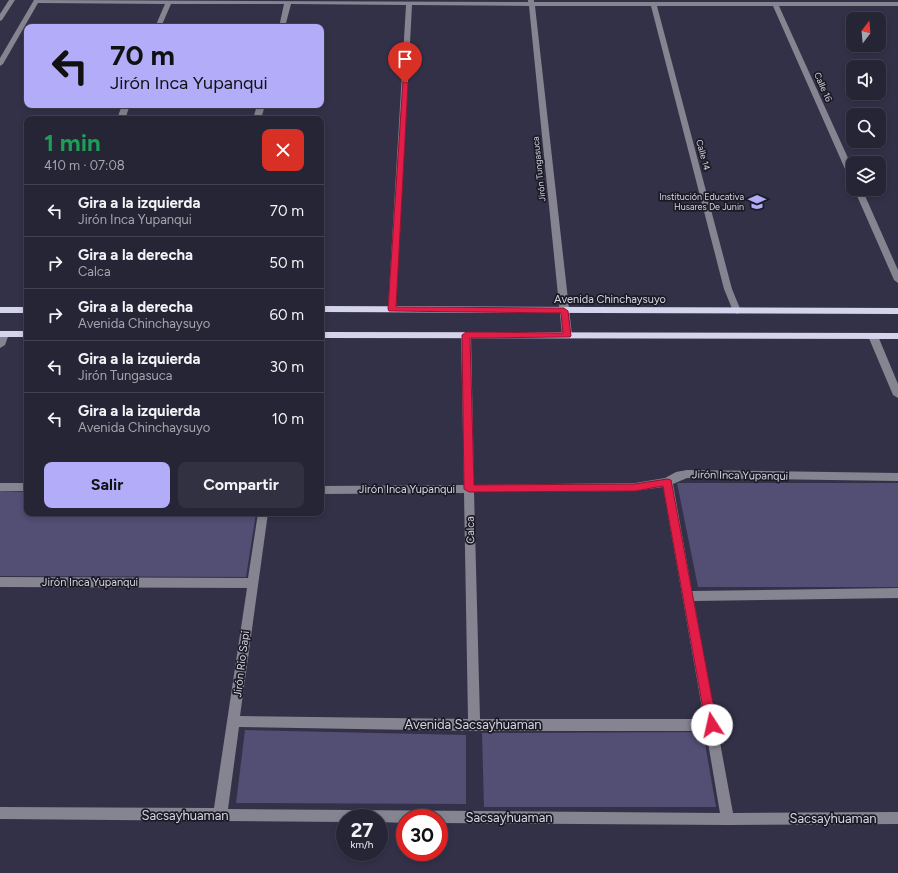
<!DOCTYPE html>
<html lang="es">
<head>
<meta charset="utf-8">
<style>
  body { margin:0; font-family:Figtree,sans-serif; background:#323142; color:#f1f3f6; height:100vh; display:flex; flex-direction:column; font-size:15px; white-space:nowrap }
  * { box-sizing:border-box; margin:0 }
  p { font-size:13px; color:#a4a5ad }
  .icon { flex:none; width:22px; height:22px; fill:none; stroke:currentColor; stroke-width:2; stroke-linecap:round; stroke-linejoin:round }
  .map { position:relative; flex:1; overflow:hidden }
  .panel { position:absolute; left:24px; top:116px; width:300px; height:400px; display:flex; flex-direction:column; background:#262536; border-radius:8px; box-shadow:0 2px 6px #0003,0 0 0 1px #424251 }
  .panel>* { flex:none }
  .banner { position:absolute; left:24px; top:24px; width:300px; height:84px; border-radius:8px; box-shadow:0 2px 6px #0003,0 0 0 1px #424251; background:#b3acf9; color:#111; overflow:hidden }
  .needle { width:26px; rotate:16deg }
  .controls { position:absolute; left:846px; top:12px; display:grid; gap:8px }
  .controls a { display:grid; place-items:center; width:40px; height:40px; border-radius:8px; background:#262536; box-shadow:0 2px 6px #0003,0 0 0 1px #424251; font-size:20px }
  .speed { position:absolute; left:336px; top:809px; display:flex; gap:8px; font-size:20px; font-weight:700; text-align:center }
  .speed>* { display:grid; place-content:center; width:52px; height:52px; border-radius:50%; background:#262536; box-shadow:0 2px 6px #0003,0 0 0 1px #424251; line-height:1 }
  .speed small { font-size:10px; font-weight:400 }
  .speed .limit { border:6px solid #d22; background:#fff; color:#111 }
  .pin { position:absolute; display:grid; place-items:center; width:34px; height:34px; color:#fff; margin:-41px -17px; border-radius:50% 50% 50% 0; rotate:-45deg; box-shadow:0 0 4px #0007 }
  .pin .icon { rotate:45deg }
  .me { position:absolute; width:44px; margin:-22px; rotate:350deg; stroke-linejoin:round; filter:drop-shadow(0 0 3px #0008) }
  .turn { display:flex; align-items:center; gap:14px; height:84px; padding:0 20px; font-size:18px }
  .turn .icon { width:52px; height:52px; stroke-width:2.5 }
  .turn b { display:block; font-size:28px; line-height:34px }
  .round { display:grid; place-items:center; flex:none; width:42px; height:42px; border-radius:8px; background:#323142 }
  .head { display:flex; align-items:center; justify-content:space-between; height:68px; padding:0 20px }
  h1 { font-size:24px; font-weight:700; line-height:30px; color:#1e9e55 }
  .cta { display:flex; gap:8px; margin-top:auto; padding:8px 20px }
  .cta a { flex:1; height:46px; border-radius:8px; background:#b3acf9; color:#111; font-size:16px; font-weight:700; line-height:46px; text-align:center }
  .cta a+a { background:#323142; color:#f1f3f6 }
  ul { padding:0; list-style:none }
  li { display:flex; align-items:center; gap:12px; height:52px; padding:0 20px; border-top:1px solid #424251 }
  li div { flex:1 }
  li b { display:block; font-size:15px }
  li em { font-style:normal }
  .map>svg:first-child { display:block }
</style>
</head>
<body>
<div class="map">
<svg width="898" height="873" viewBox="0 0 898 873">
  <rect width="100%" height="100%" fill="#333148"/>
  <g fill="#524e74">
    <polygon points="677,483 898,483 898,587 698,587"/>
    <polygon points="0,491 27,492 27,513 256,513 246,577 0,576"/>
    <polygon points="245,730 466,735 466,804 236,803"/>
    <polygon points="703,732 716,807 484,807 482,733"/>
  </g>
  <g fill="none" stroke-linecap="round" stroke-linejoin="round">
    <g fill="#858490" fill-rule="evenodd">
      <polygon points="9,0 15,0 2,20 0,21 0,14"/>
      <polygon points="34,0 528,2 528,0 534,0 534,2 898,2 898,6 779,6 853,169 853,180 849,178 773,6 657,6 732,289 741,311 737,314 733,311 724,289 651,6 535,6 572,335 567,338 562,335 529,6 412,5 396,309 392,312 388,309 406,5 291,4 285,27 279,27 284,4 171,4 161,27 155,27 165,4 38,3 3,64 0,66 0,58"/>
      <polygon points="122,105 130,105 125,119 117,119"/>
      <polygon points="257,105 265,105 261,119 253,119"/>
      <polygon points="854,189 862,189 898,270 898,283 894,280"/>
      <polygon points="4,331 9,334 5,345 0,348 0,333"/>
      <path d="M 466,332 L 471,335 L 474,485 L 635,483 L 665,478 L 676,472 L 687,470 L 898,473 L 898,481 L 687,478 L 673,484 L 692,591 L 898,588 L 898,598 L 694,601 L 733,813 L 898,812 L 898,824 L 728,825 L 439,823 L 439,818 L 405,818 L 405,823 L 379,822 L 379,818 L 345,818 L 345,822 L 0,819 L 0,807 L 214,808 L 247,588 L 0,587 L 0,577 L 248,578 L 258,513 L 268,513 L 240,716 L 468,719 L 464,493 L 321,494 L 321,486 L 464,485 L 461,335 ZM 663,487 L 704,719 L 480,719 L 474,492 L 635,491 ZM 239,727 L 474,731 L 706,731 L 720,813 L 228,809 Z"/>
      <polygon points="873,333 878,336 898,384 898,398 893,395 868,336"/>
      <rect x="0" y="483" width="27" height="8"/>
    </g>
    <g fill="#d5d4ed" fill-rule="evenodd">
      <polygon points="321,306 898,308 898,314 321,312"/>
      <rect x="0" y="307" width="27" height="6"/>
      <rect x="0" y="331" width="27" height="6"/>
      <polygon points="321,332 898,333 898,339 321,338"/>
    </g>
  </g>
  <polygon fill="#e11d48" stroke="#92132f" points="403,81 408,83 396,307 564,308 568,311 571,336 570,337 470,338 474,485 635,484 667,479 671,480 717,725 716,728 712,730 707,728 706,725 663,486 635,491 469,492 464,489 462,335 466,332 563,333 561,313 389,311 388,309"/>
  <defs>
    <g id="school-bare" transform="scale(1.38)"><path d="M0-5L7-2L0 1L-7-2ZM-4 1L0 2.5L4 1V4Q0 6-4 4Z" fill="#b3acf9" stroke="#1c1b25" stroke-width="2.5" paint-order="stroke"/></g>
  </defs>
  <g fill-rule="evenodd">
    <use href="#school-bare" x="757" y="202"/>
  </g>
  <g text-anchor="middle" stroke-width="3.5" stroke-linejoin="round" paint-order="stroke">
    <g font-size="9" fill="#d5d4e3" stroke="#1c1b25">
      <text transform="translate(823 87) rotate(66)" y="3">Calle 16</text>
      <text transform="translate(703 155) rotate(75)" y="3">Calle 14</text>
      <text transform="translate(539 169) rotate(-96)" y="3">Jirón Tungasuca</text>
    </g>
    <g font-size="9" fill="#d5d4e3" stroke="#1c1b25" text-anchor="end">
      <text x="744" y="200">Institución Educativa<tspan x="744" dy="10">Husares De Junin</tspan></text>
    </g>
    <g font-size="11" fill="#d5d4e3" stroke="#1c1b25">
      <text x="610" y="303">Avenida Chinchaysuyo</text>
      <text transform="translate(740 475) rotate(1)" y="4">Jirón Inca Yupanqui</text>
      <text x="407" y="493">Jirón Inca Yupanqui</text>
      <text transform="translate(470 530) rotate(-91)" y="4">Calca</text>
      <text x="90" y="586">Jirón Inca Yupanqui</text>
      <text transform="translate(241 664) rotate(-83)" y="4">Jirón Rio Sapi</text>
    </g>
    <g font-size="13" fill="#d5d4e3" stroke="#1c1b25">
      <text x="473" y="729">Avenida Sacsayhuaman</text>
      <text x="185" y="820">Sacsayhuaman</text>
      <text x="509" y="822">Sacsayhuaman</text>
      <text x="833" y="823">Sacsayhuaman</text>
    </g>
  </g>
</svg>
<div class="controls">
<a><svg class="needle" viewBox="-14 -14 28 28"><path d="M0-13l5 13h-10z" fill="#e53935"/><path d="M0 13l5-13h-10z" fill="#a4a5ad"/></svg></a>
<a><svg class="icon" aria-label="sound" viewBox="0 0 24 24"><path d="M4 9h4l5-4v14l-5-4H4zM17 9q2 3 0 6"/></svg></a>
<a><svg class="icon" aria-label="search" viewBox="0 0 24 24"><circle cx="10" cy="10" r="6"/><path d="M15 15l6 6"/></svg></a>
<a><svg class="icon" aria-label="layers" viewBox="0 0 24 24"><path d="M12 4l9 5-9 5-9-5zM3 14l9 5 9-5"/></svg></a>
</div>
<div class="speed"><div>27<small>km/h</small></div><div class="limit">30</div></div>
<div class="pin" style="left:405px;top:83px;background:#d93025"><svg class="icon" aria-label="arrive" viewBox="0 0 24 24"><path d="M6 21V4h12l-3 4 3 4H6"/></svg></div>
<svg class="me" style="left:712px;top:725px" viewBox="-20 -20 40 40"><circle r="19" fill="#fff"/><path d="M0-13L10 11 0 6-10 11z" fill="#e11d48"/></svg>
<div class="banner">
<div class="turn"><svg class="icon" aria-label="left" viewBox="0 0 24 24"><path d="M17 20v-9H6M10 6l-5 5 5 5"/></svg><div><b>70 m</b>Jirón Inca Yupanqui</div></div>
</div>
<section class="panel">
<div class="head"><div><h1>1 min</h1><p>410 m · 07:08</p></div><a class="round" style="background:#d93025;color:#fff"><svg class="icon" aria-label="close" viewBox="0 0 24 24"><path d="M6 6l12 12M18 6L6 18"/></svg></a></div>
<ul>
<li><svg class="icon" aria-label="left" viewBox="0 0 24 24"><path d="M17 20v-9H6M10 6l-5 5 5 5"/></svg><div><b>Gira a la izquierda</b><p>Jirón Inca Yupanqui</p></div><em>70 m</em></li>
<li><svg class="icon" aria-label="right" viewBox="0 0 24 24"><path d="M7 20v-9h11M14 6l5 5-5 5"/></svg><div><b>Gira a la derecha</b><p>Calca</p></div><em>50 m</em></li>
<li><svg class="icon" aria-label="right" viewBox="0 0 24 24"><path d="M7 20v-9h11M14 6l5 5-5 5"/></svg><div><b>Gira a la derecha</b><p>Avenida Chinchaysuyo</p></div><em>60 m</em></li>
<li><svg class="icon" aria-label="left" viewBox="0 0 24 24"><path d="M17 20v-9H6M10 6l-5 5 5 5"/></svg><div><b>Gira a la izquierda</b><p>Jirón Tungasuca</p></div><em>30 m</em></li>
<li><svg class="icon" aria-label="left" viewBox="0 0 24 24"><path d="M17 20v-9H6M10 6l-5 5 5 5"/></svg><div><b>Gira a la izquierda</b><p>Avenida Chinchaysuyo</p></div><em>10 m</em></li>
</ul>
<div class="cta"><a>Salir</a><a>Compartir</a></div>
</section>
</div>
</body>
</html>
